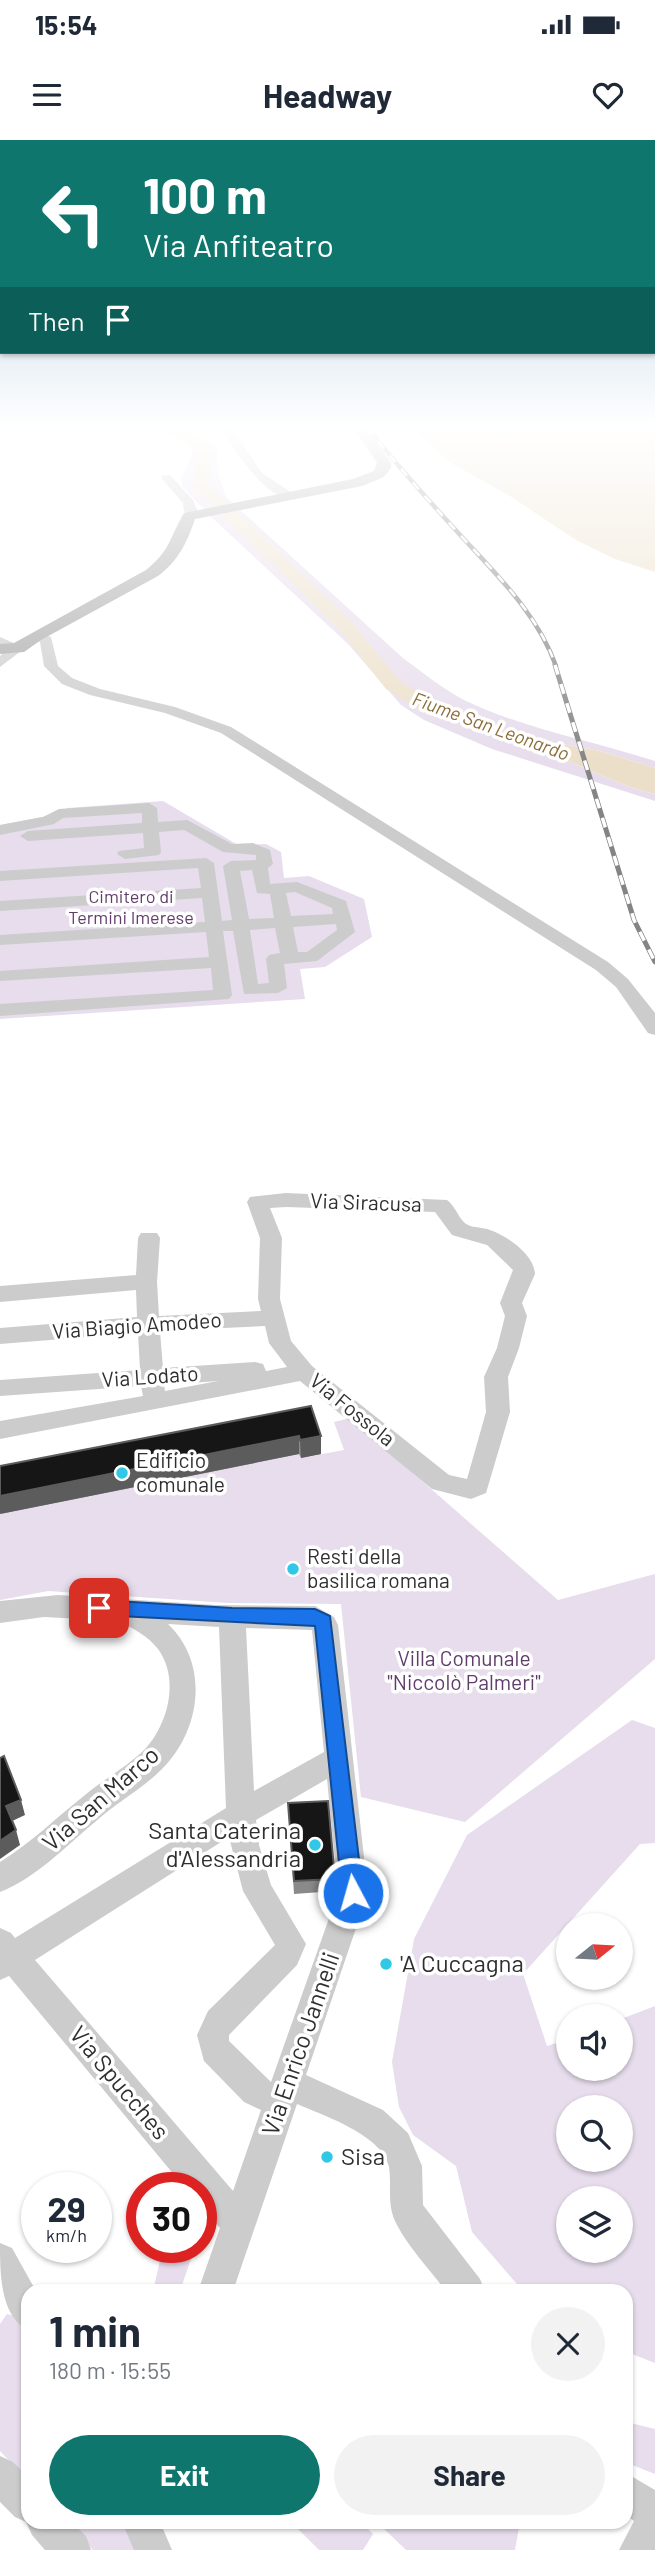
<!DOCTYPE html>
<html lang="en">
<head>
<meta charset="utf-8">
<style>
  body { margin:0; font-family:Barlow,sans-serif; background:#f2f2f3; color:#1f2937; height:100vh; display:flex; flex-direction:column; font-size:26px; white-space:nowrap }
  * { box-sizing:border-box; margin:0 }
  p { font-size:23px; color:#747a83 }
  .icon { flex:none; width:38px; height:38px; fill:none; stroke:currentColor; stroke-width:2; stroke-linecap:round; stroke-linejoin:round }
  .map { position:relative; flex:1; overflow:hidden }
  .drawer { position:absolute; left:21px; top:2144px; width:612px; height:245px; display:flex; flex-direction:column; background:#fff; border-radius:21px; box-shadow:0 2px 5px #0004 }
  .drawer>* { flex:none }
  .top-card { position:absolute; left:0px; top:0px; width:656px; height:214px; box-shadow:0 2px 5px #0004; background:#0f766e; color:#fff; overflow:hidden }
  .needle { width:46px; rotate:72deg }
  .controls { position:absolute; left:556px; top:1773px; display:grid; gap:14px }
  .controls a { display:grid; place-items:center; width:77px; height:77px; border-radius:50%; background:#fff; box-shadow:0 2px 5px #0004; font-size:35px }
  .speed { position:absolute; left:21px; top:2032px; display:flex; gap:14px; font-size:35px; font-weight:700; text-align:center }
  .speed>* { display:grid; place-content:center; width:91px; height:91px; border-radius:50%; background:#fff; box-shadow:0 2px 5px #0004; line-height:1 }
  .speed small { font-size:18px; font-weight:400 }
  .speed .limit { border:10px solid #d22; background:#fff; color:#111 }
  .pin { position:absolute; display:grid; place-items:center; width:60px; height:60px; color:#fff; margin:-30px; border-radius:14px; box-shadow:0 4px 10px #0006 }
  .me { position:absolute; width:77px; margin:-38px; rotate:354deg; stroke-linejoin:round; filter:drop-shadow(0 0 5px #0008) }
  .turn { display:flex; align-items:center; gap:24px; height:147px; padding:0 28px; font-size:32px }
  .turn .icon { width:91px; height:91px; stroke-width:2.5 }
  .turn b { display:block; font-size:49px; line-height:60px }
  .then { display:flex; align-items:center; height:66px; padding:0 28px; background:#0003; gap:14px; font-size:26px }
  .round { display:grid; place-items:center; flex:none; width:74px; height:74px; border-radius:37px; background:#f2f2f3 }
  .overview { display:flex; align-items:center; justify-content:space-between; height:119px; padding:0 28px }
  h1 { font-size:42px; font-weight:700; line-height:52px }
  .button { display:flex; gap:14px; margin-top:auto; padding:14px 28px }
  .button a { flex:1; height:80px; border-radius:42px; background:#0f766e; color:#fff; font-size:28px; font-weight:700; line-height:80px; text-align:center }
  .button a+a { background:#f2f2f3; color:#1f2937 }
  .status { display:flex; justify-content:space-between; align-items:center; height:49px; padding:0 35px; background:#fff; direction:ltr }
  .status svg { height:19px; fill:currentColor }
  header { display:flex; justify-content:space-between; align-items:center; height:91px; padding:0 28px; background:#fff; font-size:32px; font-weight:700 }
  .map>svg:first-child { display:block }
</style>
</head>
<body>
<div class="status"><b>15:54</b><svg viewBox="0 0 49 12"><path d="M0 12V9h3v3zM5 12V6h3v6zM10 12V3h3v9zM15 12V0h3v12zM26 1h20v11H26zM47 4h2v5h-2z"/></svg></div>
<header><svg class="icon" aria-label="menu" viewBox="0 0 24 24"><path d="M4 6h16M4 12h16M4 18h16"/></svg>Headway<svg class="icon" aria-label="heart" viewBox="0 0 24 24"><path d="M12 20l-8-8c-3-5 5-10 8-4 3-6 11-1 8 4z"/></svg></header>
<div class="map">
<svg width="655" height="2410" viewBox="0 0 655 2410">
  <rect width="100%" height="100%" fill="#fff"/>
  <g fill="#e7ddec" fill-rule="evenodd">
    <path d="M 151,287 L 182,287 L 216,307 L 219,337 L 226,357 L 404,519 C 424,533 444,550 466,561 C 526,589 593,601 655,621 L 655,628 L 600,611 L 524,597 L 486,583 L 461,569 L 422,561 L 402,549 L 393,551 C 443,587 507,597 564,619 C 594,631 623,647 655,654 L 655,661 L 492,609 L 424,580 L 401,565 L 348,504 L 209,375 L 183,347 L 181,339 L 193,312 L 190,304 Z"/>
    <polygon points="163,661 238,705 266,704 281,712 284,738 309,736 364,759 372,797 325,827 300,829 305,859 0,879 0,685 47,676 68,668"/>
    <polygon points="350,1278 558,1460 655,1434 655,1519 465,1682 361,1657 341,1464 228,1463 48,1451 0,1460 0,1373 299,1314 301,1318 344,1310 334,1282"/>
    <path d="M 632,1580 L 655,1588 L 655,1703 L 640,1704 L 523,1834 L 547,1906 L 569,1899 L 569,1928 L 621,1928 L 621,1879 L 655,1866 L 655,2223 L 627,2212 L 626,2151 L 523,2151 L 472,2092 L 456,2026 L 413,1995 L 399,1967 L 392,1922 L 414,1799 L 467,1695 ZM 569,1967 L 621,1967 L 621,2020 L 569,2020 ZM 621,2058 L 621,2110 L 569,2110 L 569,2058 Z"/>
    <polygon points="163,2107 195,2107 180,2151 153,2151"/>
    <polygon points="7,2174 18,2177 28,2194 28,2341 0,2311 0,2184"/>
    <polygon points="627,2282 655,2289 655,2334 627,2323"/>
    <polygon points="66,2382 130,2382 142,2410 93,2410"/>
    <polygon points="291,2382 361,2382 373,2394 363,2410 319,2410"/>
    <polygon points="377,2382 520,2382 515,2410 406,2410"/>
  </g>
  <g fill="#ecdfc9">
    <polygon points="410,287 655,287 655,432 615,419 576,400 510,356 449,322"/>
    <path d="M 393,545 L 422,561 L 453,565 L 486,583 L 524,597 L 600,611 L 655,628 L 655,654 C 623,647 594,631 564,619 C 507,597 443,587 393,551 Z"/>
  </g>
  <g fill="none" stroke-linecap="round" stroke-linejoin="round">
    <path fill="#ecdfc9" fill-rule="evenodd" d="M 158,287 C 178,286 199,293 212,309 L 209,346 L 348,478 L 400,541 L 435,563 L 437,567 L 435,571 L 421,571 L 386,549 L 336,486 L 196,350 L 193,347 L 198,310 Z"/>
    <g fill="#ccc" fill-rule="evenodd">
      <path d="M 221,287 L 231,287 L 262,333 L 294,354 L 294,358 C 266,362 233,308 221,287 Z"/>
      <polygon points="162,335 170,335 193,360 199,374 197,377 189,377 184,371 183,363 162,339"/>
      <polygon points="35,492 51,497 58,526 72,538 100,549 175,567 231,587 608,822 628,839 655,873 655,895 648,893 616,847 596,830 221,593 165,573 90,555 62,544 44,526 40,502 28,496"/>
      <polygon points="0,497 25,508 0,527 0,516 8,509 0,506"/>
      <path d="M 149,663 L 157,668 L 158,682 L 187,680 L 232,704 L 253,703 L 270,710 L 273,724 L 268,728 L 270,744 L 297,742 L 346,761 L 355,792 L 317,821 L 284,824 L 287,848 L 278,853 L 244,854 L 233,791 L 223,791 L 232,855 L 229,859 L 0,876 L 0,864 L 213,850 L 211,828 L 0,841 L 0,831 L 209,817 L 206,792 L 0,805 L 0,795 L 205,782 L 202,758 L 0,771 L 0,761 L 201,748 L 198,728 L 0,741 L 0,731 L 206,718 L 214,723 L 222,781 L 232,780 L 223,726 L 231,721 L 256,720 L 256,715 L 223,712 L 184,690 L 159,692 L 161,712 L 159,715 L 125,719 L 117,714 L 119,711 L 144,708 L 143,693 L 28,701 L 20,696 L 28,691 L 142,683 L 142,673 L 63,678 L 54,684 L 0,695 L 0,685 L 43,677 L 59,669 ZM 252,730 L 257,753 L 270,754 L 274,778 L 249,779 L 240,731 ZM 295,752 L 332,768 L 333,774 L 291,776 L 286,753 ZM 336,784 L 337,790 L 307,812 L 298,812 L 293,787 ZM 275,788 L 280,813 L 269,815 L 266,819 L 269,843 L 258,844 L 250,790 Z"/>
      <path d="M 286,1053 L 447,1060 C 456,1066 459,1081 468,1085 C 474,1088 483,1087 490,1090 C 507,1096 534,1114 535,1134 L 522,1163 L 527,1176 L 519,1208 L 508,1237 L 510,1272 L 486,1353 L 471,1359 L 432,1349 L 300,1241 L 0,1299 L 0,1281 L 143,1256 L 141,1246 L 0,1256 L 0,1240 L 140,1230 L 138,1193 L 0,1204 L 0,1188 L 137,1177 L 136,1150 L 0,1162 L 0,1146 L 136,1135 L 138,1098 L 141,1093 L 157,1093 L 160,1098 L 157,1142 L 159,1176 L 261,1171 L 258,1159 L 260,1098 L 247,1062 L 250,1057 ZM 286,1067 L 435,1072 L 452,1095 L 487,1105 L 513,1130 L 500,1163 L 505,1176 L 497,1208 L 484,1237 L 486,1272 L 467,1339 L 449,1335 L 312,1226 L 291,1201 L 280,1159 L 282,1098 L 270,1068 ZM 265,1186 L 269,1203 L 287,1227 L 266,1231 L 263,1224 L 255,1222 L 163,1228 L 160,1191 ZM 218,1241 L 165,1251 L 164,1245 Z"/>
      <path d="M 58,1455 L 216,1465 L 315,1466 L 334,1477 L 338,1485 L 368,1753 L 306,1935 L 383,1970 L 408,1993 L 422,2026 L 423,2065 L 480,2139 L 485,2151 L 446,2151 C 430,2130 409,2108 397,2085 C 386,2065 392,2047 389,2027 C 383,1995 322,1975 297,1964 L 233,2151 L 198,2151 L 220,2088 L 201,2067 L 201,2048 L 185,2048 L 9,1836 L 0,1840 L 0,1788 L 11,1793 L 15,1798 L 226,1668 L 219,1487 L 168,1484 C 210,1524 201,1590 162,1629 C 142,1649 116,1663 95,1682 C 65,1707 36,1738 0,1752 L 0,1722 C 31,1703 57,1677 85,1655 C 104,1639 127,1627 145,1609 C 168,1584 180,1539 158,1509 C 148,1496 134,1489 119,1481 L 44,1477 L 0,1483 L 0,1461 ZM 246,1488 L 312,1490 L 324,1612 L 254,1651 ZM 327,1639 L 338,1753 L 271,1942 L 229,1901 L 229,1895 L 297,1825 L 306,1804 L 271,1745 L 259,1705 L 256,1680 ZM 229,1697 L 243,1751 L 275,1805 L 208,1871 L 197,1895 L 204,1921 L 244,1962 L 261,1970 L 233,2051 L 35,1820 Z"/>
      <path d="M 0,2103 L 12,2108 L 36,2151 L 28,2151 L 28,2190 C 0,2176 0,2133 0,2103 Z"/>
      <polygon points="0,2316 13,2322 28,2337 28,2382 71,2382 86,2396 91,2410 45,2410 32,2395 26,2382 15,2377 0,2362"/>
      <polygon points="626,2333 655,2350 655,2410 619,2410 634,2381 626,2375"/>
      <polygon points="122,2382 160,2382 172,2410 134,2410"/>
    </g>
    <path fill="#a7a7a7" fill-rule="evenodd" d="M 353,287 L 365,287 L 391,323 L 391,328 L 384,337 L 362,346 L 195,379 C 187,403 178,421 158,436 L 41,500 L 24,512 L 0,514 L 0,504 L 14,503 L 146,430 C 170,411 170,397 184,373 L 353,339 L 374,331 L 377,323 Z"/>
    <g stroke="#848484" stroke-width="4.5">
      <path id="rail-far1" d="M 367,287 C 397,326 429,361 462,397 C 498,436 538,475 556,526"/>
    </g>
    <g stroke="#848484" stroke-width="5">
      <polyline id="rail" points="555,525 634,780 655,822"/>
    </g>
    <use href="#rail-far1" stroke="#fff" stroke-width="2.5" stroke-dasharray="9" stroke-linecap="butt"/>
    <use href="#rail" stroke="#fff" stroke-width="3.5" stroke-dasharray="10" stroke-linecap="butt"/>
  </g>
  <g fill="#8a8a8a">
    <polygon points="311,1266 321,1314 301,1318 299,1314 0,1374"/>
    <polygon points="288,1663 335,1739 335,1751 294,1754"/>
  </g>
  <g fill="#5c5c5c">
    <polygon points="299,1296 299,1314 0,1374 0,1356"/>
    <polygon points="321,1296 321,1314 301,1318 300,1300"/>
    <polygon points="21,1660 25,1675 10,1682 6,1666"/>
    <polygon points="16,1690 20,1705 0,1719 0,1701"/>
  </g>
  <g fill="#161616" stroke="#5c5c5c" stroke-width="2">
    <polygon points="311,1266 321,1296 300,1300 299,1296 0,1356 0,1326"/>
    <polygon points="4,1616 21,1660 6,1666 16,1690 0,1701 0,1618"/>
    <polygon points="328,1661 335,1739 294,1741 288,1663"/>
  </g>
  <linearGradient id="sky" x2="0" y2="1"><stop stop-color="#a9c5dc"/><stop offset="0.46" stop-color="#fff"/><stop offset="1" stop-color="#fff" stop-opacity="0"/></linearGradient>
  <rect width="655" height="624" fill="url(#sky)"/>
  <polygon fill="#1a73e8" stroke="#114b97" stroke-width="2" points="99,1460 232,1468 315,1469 330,1476 363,1753 360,1760 353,1763 345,1760 342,1753 315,1486 99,1475 93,1473 90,1468 93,1462"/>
  <g fill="#30c8e6" stroke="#fff" stroke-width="2.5">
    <circle cx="122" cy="1333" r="7"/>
    <circle cx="293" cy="1429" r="7"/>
    <circle cx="315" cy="1705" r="7"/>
    <circle cx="386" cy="1824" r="7"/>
    <circle cx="327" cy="2017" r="7"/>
  </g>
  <g text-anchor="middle" stroke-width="7" stroke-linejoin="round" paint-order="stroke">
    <g font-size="18" fill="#603c6b" stroke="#fff">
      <text x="131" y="763">Cimitero di<tspan x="131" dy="21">Termini Imerese</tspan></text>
    </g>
    <g font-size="19" font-style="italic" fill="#8c6d3a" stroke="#fff">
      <text transform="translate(491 586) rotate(20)" y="7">Fiume San Leonardo</text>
    </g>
    <g font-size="21" fill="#2f2f2f" stroke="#fff">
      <text transform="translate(366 1063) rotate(2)" y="7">Via Siracusa</text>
      <text transform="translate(137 1186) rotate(-4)" y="7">Via Biagio Amodeo</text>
      <text transform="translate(150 1237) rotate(-4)" y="7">Via Lodato</text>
      <text transform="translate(352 1270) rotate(39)" y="7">Via Fossola</text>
    </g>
    <g font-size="21" fill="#2f2f2f" stroke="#fff" text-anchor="start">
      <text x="136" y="1328">Edificio<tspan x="136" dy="24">comunale</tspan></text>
      <text x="307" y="1424">Resti della<tspan x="307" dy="24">basilica romana</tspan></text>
    </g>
    <g font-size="21" fill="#603c6b" stroke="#fff">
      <text x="464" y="1526">Villa Comunale<tspan x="464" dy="24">"Niccolò Palmeri"</tspan></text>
    </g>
    <g font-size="24" fill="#2f2f2f" stroke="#fff">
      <text transform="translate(101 1659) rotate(-41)" y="8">Via San Marco</text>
      <text transform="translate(301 1904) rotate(-71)" y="8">Via Enrico Jannelli</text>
      <text transform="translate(119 1943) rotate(50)" y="8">Via Spucches</text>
    </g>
    <g font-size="24" fill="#2f2f2f" stroke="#fff" text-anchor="start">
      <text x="301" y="1699" text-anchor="end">Santa Caterina<tspan x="301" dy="28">d'Alessandria</tspan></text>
      <text x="400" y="1832">'A Cuccagna</text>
      <text x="341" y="2025">Sisa</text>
    </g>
  </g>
</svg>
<div class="controls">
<a><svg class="needle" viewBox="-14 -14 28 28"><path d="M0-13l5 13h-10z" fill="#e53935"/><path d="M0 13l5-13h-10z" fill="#747a83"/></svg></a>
<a><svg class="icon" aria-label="sound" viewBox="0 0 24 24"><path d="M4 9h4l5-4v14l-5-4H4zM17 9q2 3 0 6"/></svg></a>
<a><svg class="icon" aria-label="search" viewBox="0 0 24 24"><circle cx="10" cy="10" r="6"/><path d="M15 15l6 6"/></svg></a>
<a><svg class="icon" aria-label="layers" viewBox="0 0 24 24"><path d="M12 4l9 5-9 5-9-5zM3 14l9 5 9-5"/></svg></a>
</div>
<div class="speed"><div>29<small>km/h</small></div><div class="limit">30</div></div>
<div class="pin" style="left:99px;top:1468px;background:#d93025"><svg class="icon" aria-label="arrive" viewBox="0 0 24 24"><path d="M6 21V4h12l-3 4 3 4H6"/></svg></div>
<svg class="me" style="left:353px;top:1753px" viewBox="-20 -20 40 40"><circle r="17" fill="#1a73e8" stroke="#fff" stroke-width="3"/><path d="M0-11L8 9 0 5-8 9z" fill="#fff"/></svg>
<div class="top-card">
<div class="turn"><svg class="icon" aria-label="left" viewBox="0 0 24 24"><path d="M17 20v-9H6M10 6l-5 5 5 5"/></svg><div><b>100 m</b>Via Anfiteatro</div></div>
<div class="then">Then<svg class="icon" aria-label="arrive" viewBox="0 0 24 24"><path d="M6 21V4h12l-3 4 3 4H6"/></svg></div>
</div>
<section class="drawer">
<div class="overview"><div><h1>1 min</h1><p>180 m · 15:55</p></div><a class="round"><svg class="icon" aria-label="close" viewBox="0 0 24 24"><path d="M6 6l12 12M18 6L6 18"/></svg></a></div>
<div class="button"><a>Exit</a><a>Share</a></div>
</section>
</div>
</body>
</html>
